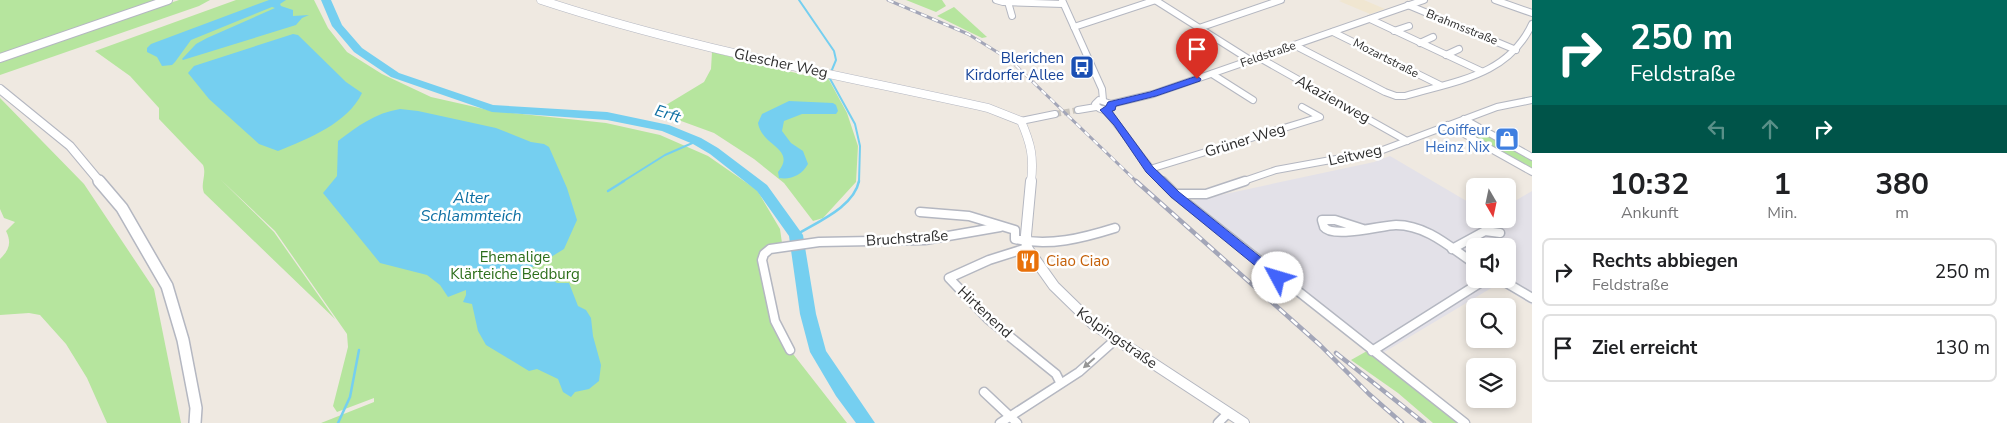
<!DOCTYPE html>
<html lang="de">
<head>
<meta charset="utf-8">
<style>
  body { margin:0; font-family:"Nunito Sans",sans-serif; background:#f6f6f6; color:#202124; height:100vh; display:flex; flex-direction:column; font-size:19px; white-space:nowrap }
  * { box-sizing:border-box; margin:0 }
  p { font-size:16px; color:#757577 }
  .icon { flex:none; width:28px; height:28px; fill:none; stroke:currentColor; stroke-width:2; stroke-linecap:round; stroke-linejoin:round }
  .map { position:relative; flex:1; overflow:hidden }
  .drawer { display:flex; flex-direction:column; background:#fff; width:475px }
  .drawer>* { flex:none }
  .banner { background:#00695c; color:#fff; overflow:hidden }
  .needle { width:32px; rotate:171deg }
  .fabs { position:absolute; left:1466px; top:178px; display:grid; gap:10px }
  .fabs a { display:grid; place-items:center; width:50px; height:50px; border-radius:8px; background:#fff; box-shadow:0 2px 8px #0003; font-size:25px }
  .pin { position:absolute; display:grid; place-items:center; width:42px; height:42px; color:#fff; margin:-51px -21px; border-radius:50% 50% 50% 0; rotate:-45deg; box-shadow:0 0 5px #0007 }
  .pin .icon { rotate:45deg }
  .me { position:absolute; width:55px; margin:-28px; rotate:309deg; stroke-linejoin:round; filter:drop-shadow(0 0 4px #0008) }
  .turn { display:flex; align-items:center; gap:18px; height:105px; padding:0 15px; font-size:22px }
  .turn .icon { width:65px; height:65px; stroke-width:2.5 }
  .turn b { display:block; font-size:35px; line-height:42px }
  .lanes { display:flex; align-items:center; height:48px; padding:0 15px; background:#0003; justify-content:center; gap:25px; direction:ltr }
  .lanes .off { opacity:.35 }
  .eta { display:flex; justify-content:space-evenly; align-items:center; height:85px; text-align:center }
  .eta b { font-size:30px; font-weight:700; line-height:35px }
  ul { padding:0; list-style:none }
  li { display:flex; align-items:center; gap:15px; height:68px; margin:0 10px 8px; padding:0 5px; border:2px solid #e0e0e0; border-radius:8px }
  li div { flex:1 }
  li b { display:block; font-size:19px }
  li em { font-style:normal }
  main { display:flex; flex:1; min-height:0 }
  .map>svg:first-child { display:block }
</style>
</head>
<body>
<main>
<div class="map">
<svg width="1532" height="423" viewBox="0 0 1532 423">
  <rect width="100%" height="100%" fill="#efe9e1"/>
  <path fill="#e3e1e8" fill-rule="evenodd" d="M 1390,156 L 1475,206 L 1475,219 L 1508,219 L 1508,205 L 1532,191 L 1532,305 L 1498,284 L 1381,354 L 1188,202 L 1374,162 ZM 1475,246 L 1508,246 L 1508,279 L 1475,279 Z"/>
  <polygon fill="#f0e6d1" points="1342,0 1364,0 1385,9 1370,14 1339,1"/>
  <g fill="#b6e59e">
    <polygon points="0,0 164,0 0,56"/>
    <polygon points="179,0 210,0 199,6 0,75 0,61"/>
    <path d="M 236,0 L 314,0 L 328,28 L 347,52 L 382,74 L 431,97 L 493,111 L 606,123 L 660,135 L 708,156 L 757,190 L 780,229 L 782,243 L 768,246 L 761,250 L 757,259 L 770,318 L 775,321 L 790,350 L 847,423 L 321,423 L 374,402 L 374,398 L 337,412 L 333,406 L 348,347 L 347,334 L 275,231 L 220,179 L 274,232 L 335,319 L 204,193 C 200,183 207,175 203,165 L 159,119 L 159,108 L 130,76 L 95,51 Z"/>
    <polygon points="906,0 942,0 946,6 936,12"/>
    <polygon points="954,7 987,37 982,38 937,16"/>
    <polygon points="712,52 804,75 828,78 847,113 858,146 856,182 823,218 813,221 784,183 754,159 714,133 662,114 659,111 661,108 704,82 711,69"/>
    <path d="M 0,98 L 84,184 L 154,289 L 181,423 L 107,423 L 87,378 L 66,344 L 40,315 L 29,313 L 0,315 L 0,259 C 9,250 12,243 6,231 L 15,222 L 4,218 L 0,209 Z"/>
    <polygon points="1478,129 1532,159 1532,169 1465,133"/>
    <polygon points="1367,351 1460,423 1433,423 1398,393 1351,360"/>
  </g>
  <g fill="#75cff0">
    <polygon points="269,0 286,0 280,4 281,6 293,10 293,16 309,15 302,18 296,25 183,60 182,59 196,44 207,38 275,8 272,7 191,40 175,62 172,65 162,66 157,57 147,52 147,48 151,44"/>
    <path d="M 293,34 L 298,35 L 346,82 L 362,93 C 348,123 308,139 278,151 L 259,144 L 209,99 L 188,73 L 194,66 Z"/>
    <path d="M 789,101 L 833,103 L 836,105 L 838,111 L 836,114 L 802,114 L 784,121 L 782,131 L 791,143 L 803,151 L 808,164 C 802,175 791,180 779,178 L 778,172 C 797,148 762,147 758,123 L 762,114 Z"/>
    <path d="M 400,109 L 418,111 L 496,128 L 531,142 L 544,144 L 549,147 L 567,188 L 577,220 L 564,249 L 538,265 L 523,270 L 532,278 L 550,278 L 557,283 L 569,283 L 578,306 L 586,310 L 591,318 L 593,336 L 601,365 L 599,381 L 589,389 L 575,392 L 571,397 L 563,392 L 558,379 L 537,369 L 529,371 L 486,345 L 478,331 L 472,304 L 463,302 L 466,295 L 466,290 L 448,297 L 440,285 L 427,275 L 380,263 L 323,193 L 337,176 L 338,141 C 358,126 375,113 400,109 Z"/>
  </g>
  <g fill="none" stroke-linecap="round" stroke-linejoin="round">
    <g stroke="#75cff0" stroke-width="2">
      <polyline points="799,0 834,51 836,60 829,77 855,124 860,146 859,182"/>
      <polyline points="622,182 665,155 697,141"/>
    </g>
    <g stroke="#75cff0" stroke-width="2.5">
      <polyline points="608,191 624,181"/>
      <path d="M 796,235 C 817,222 854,207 859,181"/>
      <polyline points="338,423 350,397 359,350"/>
    </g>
    <polygon fill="#75cff0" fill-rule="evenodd" points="321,0 331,0 342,25 362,48 399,73 493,105 607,112 669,125 701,138 718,148 767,185 803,235 816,314 826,351 875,423 856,423 836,396 810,352 800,314 789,236 757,191 710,154 693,144 662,131 607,120 492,112 391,77 354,52 332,26"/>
    <polyline stroke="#c8c4bd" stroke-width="6" stroke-dasharray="6 3" stroke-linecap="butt" points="1055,114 1078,110"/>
    <g stroke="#b4b7c1" stroke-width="8">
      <g id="minor-far1">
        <polyline points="996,0 1003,2 1063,4"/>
        <polyline points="1062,0 1102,89 1103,100"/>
        <polyline points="1155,0 1250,60"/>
        <polyline points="1495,0 1532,13"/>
        <polyline points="1008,2 1012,16"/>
        <polyline points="1408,5 1516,50"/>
        <polyline points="1370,19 1481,71"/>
        <polyline points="1074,27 1156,0"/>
        <polyline points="1199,28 1281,0"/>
        <polyline points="1394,31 1409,26"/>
        <polyline points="1333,32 1440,85"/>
        <polyline points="1420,43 1433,37"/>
        <path d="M 1294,45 L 1385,92 L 1396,96 L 1405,96 C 1455,81 1508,76 1532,24"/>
        <polyline points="1446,55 1459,49"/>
        <polyline points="1258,57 1407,141"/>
        <polyline points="1212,74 1253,100"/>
        <path d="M 1099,100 L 1111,104 L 1112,108 C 1105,111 1099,110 1095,104 Z"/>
        <polyline points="1111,104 1153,94 1424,0"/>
        <polyline points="1078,110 1096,107"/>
        <path d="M 1105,110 C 1126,133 1141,160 1163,182"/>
        <polyline points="1464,119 1532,157"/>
        <polyline points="1021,121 1055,114"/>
        <polyline points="1448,125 1532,172"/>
        <polyline points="1150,169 1320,117 1302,107"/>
        <polyline points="1241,182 1276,170 1380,151 1497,107 1532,100"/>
      </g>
    </g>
    <g stroke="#b4b7c1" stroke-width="11">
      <g id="minor">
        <polyline points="1162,181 1175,194 1465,423"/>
        <polyline points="1175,194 1206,194 1245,181"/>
        <path d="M 920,212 L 969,216 L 1015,230 L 1015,239 C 1049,247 1083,238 1115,228"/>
        <path d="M 1363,229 L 1335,220 L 1322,220 C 1322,221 1324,226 1324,227 C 1333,239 1383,225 1396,225 C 1427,225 1451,248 1475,264"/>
        <polyline points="1027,248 989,260 949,278 988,319 1056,374 1060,382"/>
        <polyline points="1452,249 1485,231 1500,233"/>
        <polyline points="1500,279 1532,298"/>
        <polyline points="790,350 775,321 762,260 764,254 770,249 819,242 925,240 1000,227"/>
        <polyline points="1372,351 1486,279"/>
        <polyline points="984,392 1017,423"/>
        <polyline points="1000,423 1079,372 1115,340"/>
        <polyline points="1218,423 1228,413"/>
      </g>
    </g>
    <g stroke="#b4b7c1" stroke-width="9">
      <path id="tertiary-far1" d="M 541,0 C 686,48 839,75 988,108 L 1021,121 C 1031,144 1034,157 1031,182"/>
    </g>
    <g stroke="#b4b7c1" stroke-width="12">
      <polyline id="tertiary" points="1031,181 1026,235 1027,248 1054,286 1093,324 1244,423"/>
    </g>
    <g stroke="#b4b7c1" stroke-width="10">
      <g id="secondary-far1">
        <polyline points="0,58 168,0"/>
        <polyline points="0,89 70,146 100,182"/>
      </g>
    </g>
    <g stroke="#b4b7c1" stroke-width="14">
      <polyline id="secondary" points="99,181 122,208 167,286 183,340 196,408 195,423"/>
    </g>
    <use href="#minor-far1" stroke="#fff" stroke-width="6"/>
    <use href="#minor" stroke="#fff" stroke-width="8"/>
    <use href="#tertiary-far1" stroke="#fff" stroke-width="8"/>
    <use href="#tertiary" stroke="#fff" stroke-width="10"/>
    <use href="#secondary-far1" stroke="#fff" stroke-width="8"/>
    <use href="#secondary" stroke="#fff" stroke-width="11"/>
    <g stroke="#a3a6b8" stroke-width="3">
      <polyline id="rail-far1" points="888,0 968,34 1010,60 1137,182"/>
    </g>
    <g stroke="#a3a6b8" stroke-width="4.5">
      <g id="rail">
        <polyline points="1136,181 1320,345 1369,394 1402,423"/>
        <polyline points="1336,353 1424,423"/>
      </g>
    </g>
    <use href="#rail-far1" stroke="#fff" stroke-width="2" stroke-dasharray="6" stroke-linecap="butt"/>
    <use href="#rail" stroke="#fff" stroke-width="2.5" stroke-dasharray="8" stroke-linecap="butt"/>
  </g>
  <defs><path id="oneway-solid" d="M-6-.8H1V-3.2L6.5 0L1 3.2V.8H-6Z" transform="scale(1.25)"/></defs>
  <use fill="#969696" href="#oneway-solid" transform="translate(1089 363) rotate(139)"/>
  <polygon fill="#4264fb" stroke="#2b41a3" points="1197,76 1201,79 1200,81 1156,96 1116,106 1115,110 1112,111 1153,167 1179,192 1283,275 1285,278 1283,281 1274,281 1171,197 1146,172 1114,125 1100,110 1106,106 1108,102 1150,92"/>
  <defs>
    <g id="bus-square" transform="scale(1.25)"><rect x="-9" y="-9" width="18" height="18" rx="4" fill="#1a4fb4" stroke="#fff"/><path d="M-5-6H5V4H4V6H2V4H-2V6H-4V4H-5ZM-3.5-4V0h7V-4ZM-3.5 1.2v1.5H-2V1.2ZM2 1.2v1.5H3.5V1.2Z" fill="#fff"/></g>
    <g id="shop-square" transform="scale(1.25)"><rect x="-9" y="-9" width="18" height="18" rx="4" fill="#3f7fe0" stroke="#fff"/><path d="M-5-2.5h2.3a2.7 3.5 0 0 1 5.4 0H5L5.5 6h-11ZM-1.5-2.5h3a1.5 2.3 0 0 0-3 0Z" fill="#fff"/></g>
    <g id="restaurant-square" transform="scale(1.25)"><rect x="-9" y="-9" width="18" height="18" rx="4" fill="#e8710a" stroke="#fff"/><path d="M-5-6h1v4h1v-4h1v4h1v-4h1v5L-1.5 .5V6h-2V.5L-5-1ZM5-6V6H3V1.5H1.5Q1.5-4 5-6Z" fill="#fff"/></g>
  </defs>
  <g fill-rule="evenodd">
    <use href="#bus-square" x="1082" y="67"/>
    <use href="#shop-square" x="1507" y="139"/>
    <use href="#restaurant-square" x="1028" y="261"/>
  </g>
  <g text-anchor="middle" stroke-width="5" stroke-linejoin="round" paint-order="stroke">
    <g font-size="12" fill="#2e2e2e" stroke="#fff">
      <text transform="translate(1462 27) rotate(22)" y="4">Brahmsstraße</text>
      <text transform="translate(1268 54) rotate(-19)" y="4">Feldstraße</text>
      <text transform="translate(1386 58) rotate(27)" y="4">Mozartstraße</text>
    </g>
    <g font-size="15" fill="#164399" stroke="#fff" text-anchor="end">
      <text x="1064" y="63">Blerichen<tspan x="1064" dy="17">Kirdorfer Allee</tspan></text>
    </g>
    <g font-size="15" fill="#2e2e2e" stroke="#fff">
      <text transform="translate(781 63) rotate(12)" y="5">Glescher Weg</text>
      <text transform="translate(1333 99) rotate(29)" y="5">Akazienweg</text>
      <text transform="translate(1245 140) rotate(-17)" y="5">Grüner Weg</text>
      <text transform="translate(1355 155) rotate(-12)" y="5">Leitweg</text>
      <text transform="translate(907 238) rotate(-4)" y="5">Bruchstraße</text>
      <text transform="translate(985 312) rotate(43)" y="5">Hirtenend</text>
      <text transform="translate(1117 338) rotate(35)" y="5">Kolpingstraße</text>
    </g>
    <g font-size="15" fill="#366cbe" stroke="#fff" text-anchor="end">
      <text x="1490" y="135">Coiffeur<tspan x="1490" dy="17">Heinz Nix</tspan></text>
    </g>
    <g font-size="15" fill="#2c6e1b" stroke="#fff">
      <text x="515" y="262">Ehemalige<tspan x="515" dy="17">Klärteiche Bedburg</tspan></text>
    </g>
    <g font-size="15" fill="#c56008" stroke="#fff" text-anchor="start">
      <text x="1046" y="266">Ciao Ciao</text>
    </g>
    <g font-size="16" font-style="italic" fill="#0d6fa3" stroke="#fff">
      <text transform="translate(668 113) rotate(18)" y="6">Erft</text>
      <text x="471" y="203">Alter<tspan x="471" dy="18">Schlammteich</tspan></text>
    </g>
  </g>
</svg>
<div class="fabs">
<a><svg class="needle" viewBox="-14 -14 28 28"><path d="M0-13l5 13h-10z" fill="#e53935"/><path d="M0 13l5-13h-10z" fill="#757577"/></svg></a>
<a><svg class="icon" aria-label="sound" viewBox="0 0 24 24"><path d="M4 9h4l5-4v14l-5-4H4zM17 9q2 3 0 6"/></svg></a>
<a><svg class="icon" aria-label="search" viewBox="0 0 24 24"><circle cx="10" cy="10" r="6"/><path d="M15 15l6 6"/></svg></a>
<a><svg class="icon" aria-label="layers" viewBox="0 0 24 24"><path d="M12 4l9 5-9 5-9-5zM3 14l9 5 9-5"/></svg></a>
</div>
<div class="pin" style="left:1197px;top:79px;background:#d93025"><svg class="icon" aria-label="arrive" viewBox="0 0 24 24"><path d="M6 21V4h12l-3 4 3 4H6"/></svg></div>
<svg class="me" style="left:1278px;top:278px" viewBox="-20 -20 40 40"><circle r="19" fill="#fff"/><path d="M0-13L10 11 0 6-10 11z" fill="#4264fb"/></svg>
</div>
<section class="drawer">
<div class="banner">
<div class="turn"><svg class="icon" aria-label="right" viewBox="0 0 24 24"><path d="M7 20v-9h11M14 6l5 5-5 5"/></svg><div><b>250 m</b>Feldstraße</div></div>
<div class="lanes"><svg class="icon off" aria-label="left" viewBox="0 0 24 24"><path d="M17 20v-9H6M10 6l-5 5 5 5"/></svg><svg class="icon off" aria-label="ahead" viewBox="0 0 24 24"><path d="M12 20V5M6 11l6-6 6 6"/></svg><svg class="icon" aria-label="right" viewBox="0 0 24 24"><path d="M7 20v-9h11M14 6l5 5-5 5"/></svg></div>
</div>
<div class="eta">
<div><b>10:32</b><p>Ankunft</p></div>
<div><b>1</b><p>Min.</p></div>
<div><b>380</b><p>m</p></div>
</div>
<ul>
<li><svg class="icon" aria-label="right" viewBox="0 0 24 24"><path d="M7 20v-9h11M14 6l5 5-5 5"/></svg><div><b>Rechts abbiegen</b><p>Feldstraße</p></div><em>250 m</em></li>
<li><svg class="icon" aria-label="arrive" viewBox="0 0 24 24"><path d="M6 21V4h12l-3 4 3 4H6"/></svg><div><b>Ziel erreicht</b></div><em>130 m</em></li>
</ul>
</section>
</main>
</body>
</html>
